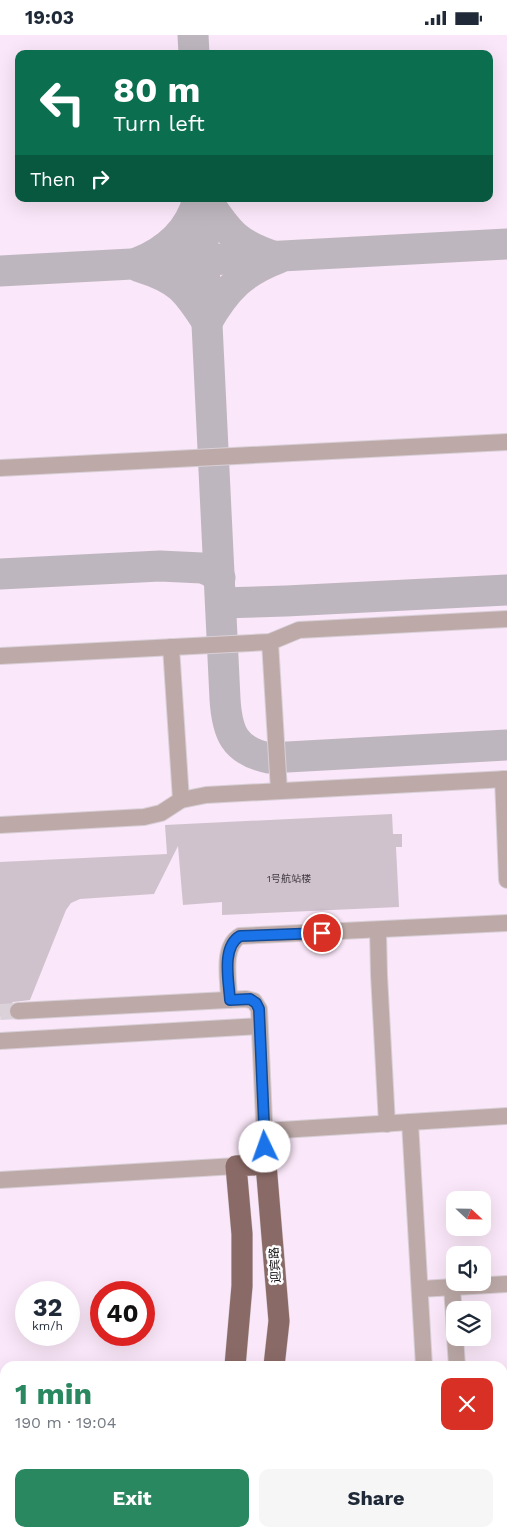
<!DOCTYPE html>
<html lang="en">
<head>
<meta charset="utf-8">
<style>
  body { margin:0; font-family:"Work Sans","Noto Sans SC",sans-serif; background:#f6f6f7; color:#1f2937; height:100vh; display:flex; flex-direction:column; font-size:19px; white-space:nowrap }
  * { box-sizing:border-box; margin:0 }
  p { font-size:16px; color:#747a83 }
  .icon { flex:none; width:28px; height:28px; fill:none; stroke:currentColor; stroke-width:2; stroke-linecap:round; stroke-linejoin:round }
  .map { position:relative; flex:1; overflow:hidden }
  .panel { position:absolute; left:0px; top:1326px; width:508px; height:176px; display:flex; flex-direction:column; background:#fff; border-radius:15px 15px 0 0; box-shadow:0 5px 20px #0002 }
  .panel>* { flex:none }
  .top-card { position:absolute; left:15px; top:15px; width:478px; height:152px; border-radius:10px; box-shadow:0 5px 20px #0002; background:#0b6e4f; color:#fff; overflow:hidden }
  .needle { width:32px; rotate:112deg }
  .fabs { position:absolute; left:446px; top:1156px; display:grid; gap:10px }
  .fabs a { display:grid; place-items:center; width:45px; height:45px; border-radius:10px; background:#fff; box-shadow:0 5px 20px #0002; font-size:25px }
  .speed { position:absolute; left:15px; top:1246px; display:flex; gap:10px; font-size:25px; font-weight:700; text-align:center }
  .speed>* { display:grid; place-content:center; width:65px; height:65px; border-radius:50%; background:#fff; box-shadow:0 5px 20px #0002; line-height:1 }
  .speed small { font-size:12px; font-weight:400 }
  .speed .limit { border:8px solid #d22; background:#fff; color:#111 }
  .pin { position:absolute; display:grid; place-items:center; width:42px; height:42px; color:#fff; margin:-21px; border:2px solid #fff; border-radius:50%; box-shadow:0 1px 5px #0007 }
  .me { position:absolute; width:55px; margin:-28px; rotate:357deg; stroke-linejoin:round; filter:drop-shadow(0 0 4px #0008) }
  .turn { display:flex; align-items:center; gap:18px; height:105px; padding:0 15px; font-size:22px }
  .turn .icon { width:65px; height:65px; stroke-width:2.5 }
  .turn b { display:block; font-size:35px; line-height:42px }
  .then { display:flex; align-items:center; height:48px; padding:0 15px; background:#0003; gap:10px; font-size:19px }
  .round { display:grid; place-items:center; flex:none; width:52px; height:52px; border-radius:10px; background:#f6f6f7 }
  .headline { display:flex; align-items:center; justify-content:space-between; height:85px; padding:0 15px }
  h1 { font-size:30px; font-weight:700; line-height:38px; color:#2a8860 }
  .action { display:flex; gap:10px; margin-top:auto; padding:10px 15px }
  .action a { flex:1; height:58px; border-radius:10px; background:#2a8860; color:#fff; font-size:20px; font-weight:700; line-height:58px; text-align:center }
  .action a+a { background:#f6f6f7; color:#1f2937 }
  .status { display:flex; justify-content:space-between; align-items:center; height:35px; padding:0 25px; background:#fff; direction:ltr }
  .status svg { height:14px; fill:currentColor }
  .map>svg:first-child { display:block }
</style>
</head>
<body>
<div class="status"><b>19:03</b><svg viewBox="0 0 49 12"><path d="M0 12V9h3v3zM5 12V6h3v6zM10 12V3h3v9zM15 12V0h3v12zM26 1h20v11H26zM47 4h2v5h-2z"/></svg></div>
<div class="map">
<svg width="507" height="1502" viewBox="0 0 507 1502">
  <rect width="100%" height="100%" fill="#fef4fd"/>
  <path fill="#fae7f9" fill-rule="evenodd" d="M 0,0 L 507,0 L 507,1499 L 431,1502 L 335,1502 L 335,1498 L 502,1498 L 502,1331 L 5,1331 L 5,1498 L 108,1498 L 106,1502 L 0,1502 ZM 19,19 L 489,19 L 489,164 L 19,164 ZM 455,1165 L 482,1165 L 482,1192 L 455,1192 ZM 455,1220 L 482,1220 L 482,1248 L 455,1248 ZM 26,1258 L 69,1258 L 69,1300 L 26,1300 ZM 101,1258 L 144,1258 L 144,1300 L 101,1300 ZM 455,1275 L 482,1275 L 482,1302 L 455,1302 Z"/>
  <polygon fill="#a3c5af" points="264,1498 335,1498 335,1502 263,1502"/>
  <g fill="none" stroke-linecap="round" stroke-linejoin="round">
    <g stroke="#beb6be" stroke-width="31">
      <polyline points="193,0 194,19"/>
      <path d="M 201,164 L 225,664 C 227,697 234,716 269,723 L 507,710"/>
      <path d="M 137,228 C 167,216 190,196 198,164"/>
      <path d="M 140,232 C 178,244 186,254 207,287 C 226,254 242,237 279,223 C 237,210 229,199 206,164"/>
      <polyline points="0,236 507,209"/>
      <polyline points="0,539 160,531 202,533 210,536 220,543"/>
      <polyline points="221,568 286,566 507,555"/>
    </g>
  </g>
  <polygon fill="#cfc2cd" points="392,779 393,799 402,799 402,812 396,812 399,872 222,880 222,867 183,870 178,811 154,859 80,864 71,868 66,875 30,965 13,967 9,972 9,981 0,981 0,827 167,819 165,790"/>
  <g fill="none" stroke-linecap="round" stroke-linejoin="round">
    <polyline stroke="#dad1d9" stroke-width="16" stroke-dasharray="16 8" stroke-linecap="butt" points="0,977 18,976"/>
    <g stroke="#d8cfd7" stroke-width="18">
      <g id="minor">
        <polyline points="0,433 507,407"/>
        <polyline points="270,607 279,756"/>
        <polyline points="171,612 181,765"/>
        <polyline points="0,621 270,607 299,595 507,584"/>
        <polyline points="503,744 507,845"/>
        <polyline points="0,790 144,782 161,778 181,765 206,760 507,744"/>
        <polyline points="378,896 379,940 387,1089"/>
        <path d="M 229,965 C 229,946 221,912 240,901 L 507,888"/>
        <polyline points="18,976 246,964 254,966 259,974 266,1129"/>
        <polyline points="0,1006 259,991"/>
        <polyline points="410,1087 424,1331"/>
        <polyline points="265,1096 507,1081"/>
        <polyline points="0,1145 236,1131"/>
        <polyline points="452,1252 455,1297"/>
        <polyline points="420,1254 507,1249"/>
        <polyline points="455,1302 457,1331"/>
        <polyline points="0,1381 5,1382"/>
        <polyline points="502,1392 507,1392"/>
        <polyline points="0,1462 5,1463"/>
      </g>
    </g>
    <g stroke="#d8cfd7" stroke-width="22">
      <g id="major">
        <polyline points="235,1331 242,1251 242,1199 236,1131 266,1129 279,1286 274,1331"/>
        <polyline points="200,1502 201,1498"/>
        <polyline points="243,1502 244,1498"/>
      </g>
    </g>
    <use href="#minor" stroke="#bdaaa8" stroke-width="16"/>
    <use href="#major" stroke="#8a6a66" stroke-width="21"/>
  </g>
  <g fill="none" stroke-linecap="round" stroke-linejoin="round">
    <g stroke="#114b97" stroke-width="12">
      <path id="route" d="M 265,1112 L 259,974 L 256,968 L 250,964 L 230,965 C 229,947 221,912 240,901 L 322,898"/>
    </g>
    <use href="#route" stroke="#1a73e8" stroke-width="9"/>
  </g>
  <g text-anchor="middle" stroke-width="5" stroke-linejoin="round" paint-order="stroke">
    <g font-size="10" fill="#3f393e">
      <text x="289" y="847">1号航站楼</text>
    </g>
    <g font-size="12" fill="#0f0b0e" stroke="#fff">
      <text transform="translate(275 1230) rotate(-94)" y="4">迎宾路</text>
    </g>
  </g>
</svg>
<div class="fabs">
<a><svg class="needle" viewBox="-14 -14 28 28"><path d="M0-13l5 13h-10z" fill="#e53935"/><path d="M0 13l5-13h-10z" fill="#747a83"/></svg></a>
<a><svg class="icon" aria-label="sound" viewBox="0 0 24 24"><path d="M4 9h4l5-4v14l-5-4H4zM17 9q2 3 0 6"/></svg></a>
<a><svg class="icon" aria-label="layers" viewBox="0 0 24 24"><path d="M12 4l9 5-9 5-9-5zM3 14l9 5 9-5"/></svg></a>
</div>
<div class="speed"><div>32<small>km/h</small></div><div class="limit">40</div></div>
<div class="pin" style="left:322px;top:898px;background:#d93025"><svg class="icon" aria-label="arrive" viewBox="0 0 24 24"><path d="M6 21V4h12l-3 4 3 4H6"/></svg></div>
<svg class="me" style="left:265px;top:1112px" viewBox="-20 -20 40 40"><circle r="19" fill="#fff"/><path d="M0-13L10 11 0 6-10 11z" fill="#1a73e8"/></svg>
<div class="top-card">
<div class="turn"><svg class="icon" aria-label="left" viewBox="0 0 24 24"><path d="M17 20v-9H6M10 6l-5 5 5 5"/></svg><div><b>80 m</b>Turn left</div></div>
<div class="then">Then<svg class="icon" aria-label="right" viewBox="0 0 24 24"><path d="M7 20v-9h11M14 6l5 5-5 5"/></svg></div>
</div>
<section class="panel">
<div class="headline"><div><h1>1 min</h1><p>190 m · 19:04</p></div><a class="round" style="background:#d93025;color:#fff"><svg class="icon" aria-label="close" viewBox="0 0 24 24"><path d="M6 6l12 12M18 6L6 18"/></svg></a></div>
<div class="action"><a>Exit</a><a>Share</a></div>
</section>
</div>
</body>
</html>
